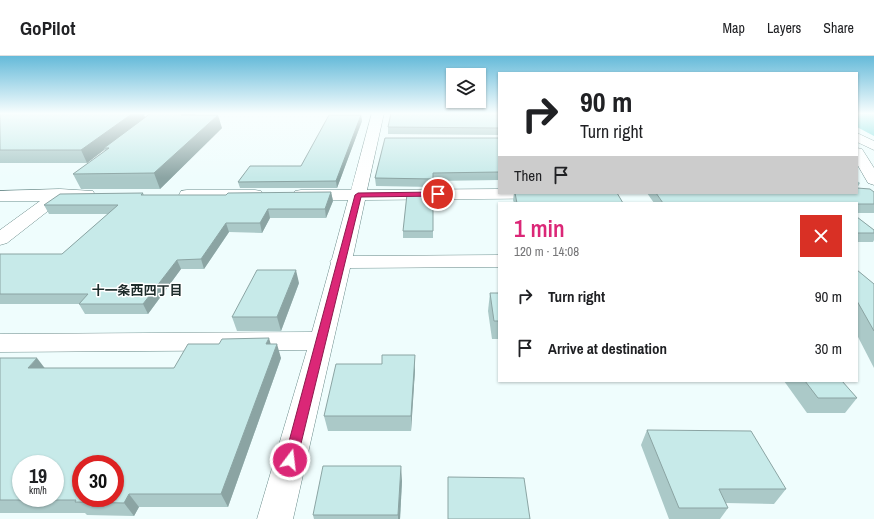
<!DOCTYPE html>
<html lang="en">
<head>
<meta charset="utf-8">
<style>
  body { margin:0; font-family:"Archivo Narrow","Noto Sans JP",sans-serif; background:#f6f6f6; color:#202124; height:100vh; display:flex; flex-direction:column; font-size:15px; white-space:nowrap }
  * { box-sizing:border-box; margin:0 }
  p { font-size:13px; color:#757577 }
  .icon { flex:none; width:22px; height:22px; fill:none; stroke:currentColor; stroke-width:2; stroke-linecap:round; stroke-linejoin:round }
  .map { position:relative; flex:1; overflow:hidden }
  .side { position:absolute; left:498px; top:146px; width:360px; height:180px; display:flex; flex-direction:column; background:#fff; border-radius:0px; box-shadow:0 1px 3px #0004 }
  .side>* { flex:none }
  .banner { position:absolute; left:498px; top:16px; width:360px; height:122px; border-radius:0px; box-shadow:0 1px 3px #0004; background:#fff; color:#202124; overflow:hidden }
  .buttons { position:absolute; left:446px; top:12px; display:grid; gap:8px }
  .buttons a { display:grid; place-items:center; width:40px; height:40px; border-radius:0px; background:#fff; box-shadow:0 1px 3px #0004; font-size:20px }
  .speed { position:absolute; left:12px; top:399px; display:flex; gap:8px; font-size:20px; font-weight:700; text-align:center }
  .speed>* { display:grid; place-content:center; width:52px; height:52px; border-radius:50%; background:#fff; box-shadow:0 1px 3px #0004; line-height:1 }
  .speed small { font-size:10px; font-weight:400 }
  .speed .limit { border:6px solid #d22; background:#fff; color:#111 }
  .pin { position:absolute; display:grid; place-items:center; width:34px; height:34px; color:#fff; margin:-17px; border:2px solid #fff; border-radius:50%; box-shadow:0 1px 4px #0007 }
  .me { position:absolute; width:44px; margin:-22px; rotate:15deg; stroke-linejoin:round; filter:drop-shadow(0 0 3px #0008) }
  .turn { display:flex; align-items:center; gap:14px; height:84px; padding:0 16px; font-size:18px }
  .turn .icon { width:52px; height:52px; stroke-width:2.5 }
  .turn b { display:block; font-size:28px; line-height:34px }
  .then { display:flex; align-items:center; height:38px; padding:0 16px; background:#0003; gap:8px; font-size:15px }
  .round { display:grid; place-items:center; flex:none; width:42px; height:42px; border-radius:0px; background:#f6f6f6 }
  .headline { display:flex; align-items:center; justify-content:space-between; height:68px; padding:0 16px }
  h1 { font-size:24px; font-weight:600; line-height:30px; color:#db2777 }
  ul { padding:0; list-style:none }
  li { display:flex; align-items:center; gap:12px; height:52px; padding:0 16px }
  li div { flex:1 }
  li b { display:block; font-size:15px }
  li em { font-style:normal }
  header { display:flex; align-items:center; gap:24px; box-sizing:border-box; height:56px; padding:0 20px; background:#fff; border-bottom:1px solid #e0e0e0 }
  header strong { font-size:19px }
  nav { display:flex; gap:22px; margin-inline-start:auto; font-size:14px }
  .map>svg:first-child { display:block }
</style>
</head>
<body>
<header>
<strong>GoPilot</strong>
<nav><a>Map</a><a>Layers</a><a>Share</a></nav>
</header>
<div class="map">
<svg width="874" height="463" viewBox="0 0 874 463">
  <rect width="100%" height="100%" fill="#effdfd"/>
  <polygon fill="#78dcdc" points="857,57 874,57 874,80 857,71"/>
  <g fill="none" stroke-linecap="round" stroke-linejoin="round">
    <g stroke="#6a8b8a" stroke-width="1">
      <g id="street">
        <polygon points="372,57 384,57 367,134 499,133 499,137 590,137 588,140 582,142 365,144 353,200 499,199 499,211 350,212 293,463 257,463 307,294 0,296 0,278 312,276 331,207 330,206 332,203 348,144 301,144 295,143 293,139 295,135 301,134 351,134"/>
        <polygon points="857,92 862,93 874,112 874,129 868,127 857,108"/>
        <polygon points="60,133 93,135 95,139 93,143 62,144 7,187 0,189 0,174 40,145 0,145 0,135"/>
        <polygon points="187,134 255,134 261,135 263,139 261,143 255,144 187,144 181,143 179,139 181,135"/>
      </g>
    </g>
    <g stroke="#6a8b8a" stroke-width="1">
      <polygon id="secondary" points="857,77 874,85 874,94 857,86"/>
    </g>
    <use href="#street" fill="#fff" fill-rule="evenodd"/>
    <use href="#secondary" fill="#fff" fill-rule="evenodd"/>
  </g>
  <g fill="#abc9c8">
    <polygon points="0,57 146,57 144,59 145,61 151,57 195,57 195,59 222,72 160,133 81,133 73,118 105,95 104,94 87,107 0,107"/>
    <polygon points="499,57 499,79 388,78 388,71"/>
    <polygon points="361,59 362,65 337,132 240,132 238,126 301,110"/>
    <polygon points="499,82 499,124 433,125 433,131 376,130 375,122"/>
    <polygon points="857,125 860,127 857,132 874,136 874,157 857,157 857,147 654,147 647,137 857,137"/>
    <polygon points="331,136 333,145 326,162 270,162 262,177 229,176 204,213 181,213 148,258 85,258 79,248 0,248 0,198 62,198 108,158 49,158 44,149 143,137 144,139 226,139"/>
    <polygon points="514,137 617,137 623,147 514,147 513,144"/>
    <polygon points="433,138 433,182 403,182 403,175"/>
    <polygon points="857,161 874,174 874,184 873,186 857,186"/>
    <polygon points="857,214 874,228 874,312 857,279"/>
    <polygon points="299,227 281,275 237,275 232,261"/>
    <polygon points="490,237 499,237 499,283 492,283 488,255"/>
    <polygon points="270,288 281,302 228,451 139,451 134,460 87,459 85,457 0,457 0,302 44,312 174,312"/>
    <polygon points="415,314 411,375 328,375 324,360"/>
    <polygon points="784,325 842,325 857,342 845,357 807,357"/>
    <polygon points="647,374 786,433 774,448 726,447 728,452 720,463 669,463 641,389"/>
    <polygon points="402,425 400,463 314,463 313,459"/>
  </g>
  <g fill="#8ba4a3">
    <polygon points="133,57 146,57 144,59 146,63 104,92 104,94 87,107 81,94"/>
    <polygon points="183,57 195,57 196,63 181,59"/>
    <polygon points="218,59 222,72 160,133 154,117"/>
    <polygon points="361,59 362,65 337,132 336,125"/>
    <polygon points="331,136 333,145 326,162 325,153"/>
    <polygon points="268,153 270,162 262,177 260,167"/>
    <polygon points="226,167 229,176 204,213 201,203"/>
    <polygon points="177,204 181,213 148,258 143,248"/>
    <polygon points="296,214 299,227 281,275 277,261"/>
    <polygon points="269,282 273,296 266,288"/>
    <polygon points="277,288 281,302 228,451 221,438"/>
    <polygon points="415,299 415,314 411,375 411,360"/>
    <polygon points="37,302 47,315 28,312"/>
    <polygon points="401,410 402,425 400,463 398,463 398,459"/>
    <polygon points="129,438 139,451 134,460 124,447"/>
  </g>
  <g fill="#c7eae9" stroke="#8ba4a3" fill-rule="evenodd">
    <polygon points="0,57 133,57 81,94 0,94"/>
    <polygon points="151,57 183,57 181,59 218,59 154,117 73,118 109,92 104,92"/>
    <polygon points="391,57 499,57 499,72 388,71"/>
    <polygon points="329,59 361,59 336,125 238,126 250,110 301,110"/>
    <polygon points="385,82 499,82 499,116 433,117 433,123 375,122"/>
    <polygon points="857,132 870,133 874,136 874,148 857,148 857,147 663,147 656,137 857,137"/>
    <polygon points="331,136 325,153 268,153 260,167 226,167 201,203 177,204 143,248 79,248 88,238 0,238 0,198 62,198 118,149 44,149 60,138 143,137 141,139 226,139 228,137"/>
    <polygon points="515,137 617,137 623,147 517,147"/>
    <polygon points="407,138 433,138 433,175 403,175"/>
    <polygon points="857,161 874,174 874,177 857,177"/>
    <polygon points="257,214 296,214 277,261 232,261"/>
    <polygon points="857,214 874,228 874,275 857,245"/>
    <polygon points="490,237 499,237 499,265 494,265"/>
    <path d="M 269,282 L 266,288 L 277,288 L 221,438 L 129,438 L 124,447 L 75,446 L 76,444 L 0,444 L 0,302 L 37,302 L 28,312 L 174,312 L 188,288 L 219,288 L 222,283 ZM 21,408 L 55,408 L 55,442 L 21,442 ZM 81,408 L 115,408 L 115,442 L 81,442 Z"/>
    <polygon points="382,299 415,299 411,360 324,360 336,308 382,308"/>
    <polygon points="805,325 842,325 857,342 818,342"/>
    <polygon points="647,374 751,375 786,433 719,433 728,452 679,452"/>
    <polygon points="323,410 401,410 398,459 313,459"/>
    <polygon points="448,421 524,422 530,463 448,463"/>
  </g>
  <linearGradient id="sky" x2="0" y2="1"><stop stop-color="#65bad9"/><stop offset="0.47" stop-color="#f8fefe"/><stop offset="1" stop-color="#f8fefe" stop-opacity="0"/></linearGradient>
  <rect width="874" height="122" fill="url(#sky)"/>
  <polygon fill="#db2777" stroke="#8e194d" points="438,136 442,138 441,140 361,141 297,404 295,408 290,410 286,408 284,404 355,139 358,137"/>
  <g text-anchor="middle" stroke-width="3" stroke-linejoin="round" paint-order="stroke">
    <g font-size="13" font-weight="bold" fill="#1d2b2a" stroke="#fff">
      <text x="137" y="239">十一条西四丁目</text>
    </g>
  </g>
</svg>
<div class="buttons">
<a><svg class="icon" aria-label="layers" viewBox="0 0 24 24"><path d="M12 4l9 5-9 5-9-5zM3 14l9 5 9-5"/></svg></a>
</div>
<div class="speed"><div>19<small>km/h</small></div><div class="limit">30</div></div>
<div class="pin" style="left:438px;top:138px;background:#d93025"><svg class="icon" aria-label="arrive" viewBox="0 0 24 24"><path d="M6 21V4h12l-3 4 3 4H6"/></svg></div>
<svg class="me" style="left:290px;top:404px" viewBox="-20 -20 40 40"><circle r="17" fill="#db2777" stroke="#fff" stroke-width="3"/><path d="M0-11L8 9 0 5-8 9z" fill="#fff"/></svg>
<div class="banner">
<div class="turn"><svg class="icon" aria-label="right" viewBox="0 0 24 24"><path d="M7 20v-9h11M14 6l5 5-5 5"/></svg><div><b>90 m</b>Turn right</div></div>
<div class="then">Then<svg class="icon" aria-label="arrive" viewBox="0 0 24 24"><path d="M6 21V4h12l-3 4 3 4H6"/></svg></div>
</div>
<section class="side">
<div class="headline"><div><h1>1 min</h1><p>120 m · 14:08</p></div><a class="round" style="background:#d93025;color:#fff"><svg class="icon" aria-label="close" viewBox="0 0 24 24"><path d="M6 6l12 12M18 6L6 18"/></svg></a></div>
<ul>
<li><svg class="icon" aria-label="right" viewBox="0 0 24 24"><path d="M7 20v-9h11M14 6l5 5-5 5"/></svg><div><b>Turn right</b></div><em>90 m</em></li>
<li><svg class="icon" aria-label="arrive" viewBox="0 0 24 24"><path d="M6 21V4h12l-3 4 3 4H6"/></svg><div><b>Arrive at destination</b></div><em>30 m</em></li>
</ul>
</section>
</div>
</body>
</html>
